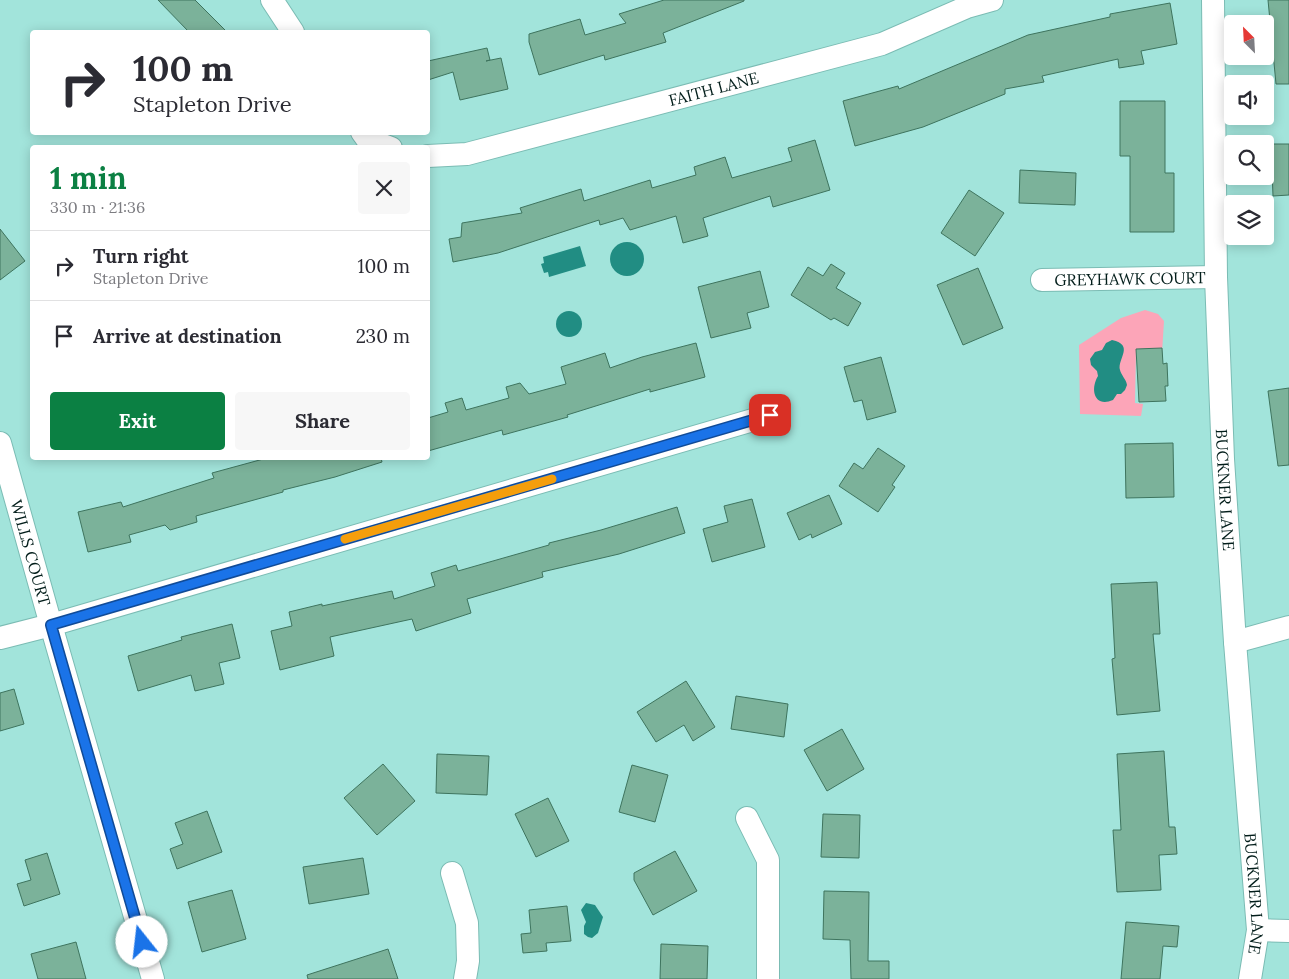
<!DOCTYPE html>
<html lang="en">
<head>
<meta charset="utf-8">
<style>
  body { margin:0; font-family:Lora,serif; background:#f7f7f7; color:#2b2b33; height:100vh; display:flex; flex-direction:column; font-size:19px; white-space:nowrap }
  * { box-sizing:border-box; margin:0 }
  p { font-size:16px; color:#7c7c81 }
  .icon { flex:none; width:28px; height:28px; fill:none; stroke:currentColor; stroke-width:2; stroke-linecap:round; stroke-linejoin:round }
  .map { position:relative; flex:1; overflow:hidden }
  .drawer { position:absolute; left:30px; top:145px; width:400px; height:315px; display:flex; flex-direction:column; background:#fff; border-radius:5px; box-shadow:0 2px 12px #0003 }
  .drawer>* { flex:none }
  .guide { position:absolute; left:30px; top:30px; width:400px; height:105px; border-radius:5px; box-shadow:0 2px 12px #0003; background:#fff; color:#2b2b33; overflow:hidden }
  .needle { width:32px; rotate:336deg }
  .buttons { position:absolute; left:1224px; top:15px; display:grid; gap:10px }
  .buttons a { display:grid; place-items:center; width:50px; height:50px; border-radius:5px; background:#fff; box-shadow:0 2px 12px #0003; font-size:25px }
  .pin { position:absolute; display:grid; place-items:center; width:42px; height:42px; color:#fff; margin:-21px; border-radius:10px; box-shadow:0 2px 8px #0006 }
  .me { position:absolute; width:55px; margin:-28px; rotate:344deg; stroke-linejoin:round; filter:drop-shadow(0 0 4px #0008) }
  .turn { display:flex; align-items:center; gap:18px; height:105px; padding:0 20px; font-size:22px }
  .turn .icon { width:65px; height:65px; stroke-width:2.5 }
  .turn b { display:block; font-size:35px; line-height:42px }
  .round { display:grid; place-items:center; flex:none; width:52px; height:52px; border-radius:5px; background:#f7f7f7 }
  .summary { display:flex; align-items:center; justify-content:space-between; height:85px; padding:0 20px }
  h1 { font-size:30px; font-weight:800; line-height:38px; color:#0b8043 }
  .action { display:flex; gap:10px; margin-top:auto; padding:10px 20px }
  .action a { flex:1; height:58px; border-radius:5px; background:#0b8043; color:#fff; font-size:20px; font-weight:800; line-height:58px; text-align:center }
  .action a+a { background:#f7f7f7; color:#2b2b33 }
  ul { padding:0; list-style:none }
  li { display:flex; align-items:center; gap:15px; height:70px; padding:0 20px; border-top:1px solid #e1e1e2 }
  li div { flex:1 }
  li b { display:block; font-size:19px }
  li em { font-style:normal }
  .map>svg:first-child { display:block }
</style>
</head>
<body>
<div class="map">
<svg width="1289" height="979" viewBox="0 0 1289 979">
  <rect width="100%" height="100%" fill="#a2e4db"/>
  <polygon fill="#fca5b8" points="1145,310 1158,314 1164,321 1162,353 1136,351 1135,403 1143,404 1141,416 1080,414 1079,345 1121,318"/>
  <g fill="#218d83">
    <circle cx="627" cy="259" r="17"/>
    <polygon points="580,246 586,266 549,277 548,272 544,273 541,264 544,263 543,257"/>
    <circle cx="569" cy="324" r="13"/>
    <path d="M 1112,340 C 1135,345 1117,359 1120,370 C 1121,375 1126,379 1127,385 L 1125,390 L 1121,394 L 1117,394 L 1113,400 C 1094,408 1090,389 1098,376 L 1097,371 L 1091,365 L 1090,359 L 1095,352 L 1102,350 L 1106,343 Z"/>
    <polygon points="586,903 595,905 603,917 598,933 592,938 588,937 584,934 584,926 586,922 581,910"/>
  </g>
  <g fill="#7bb29a" stroke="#3e745e">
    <polygon points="158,0 195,0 227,32 189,32"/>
    <polygon points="664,0 744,0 744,1 663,33 666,42 605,60 604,55 539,75 529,42 529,34 580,19 585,35 626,23 619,14"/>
    <polygon points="1268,0 1289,0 1289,84 1276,84"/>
    <polygon points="1170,3 1177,44 1141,51 1144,64 1119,68 1118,59 1042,76 1044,82 1005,89 1005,94 923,127 855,146 843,101 898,86 899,89 1028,35 1110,17 1110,14"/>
    <polygon points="487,48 490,60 486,61 501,58 508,89 460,100 453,72 428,80 428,61"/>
    <polygon points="1120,101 1165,101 1165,173 1174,173 1174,232 1130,232 1130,156 1120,156"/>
    <polygon points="815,140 830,190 773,207 770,196 703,218 708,236 683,243 676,216 630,230 623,218 600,225 599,220 498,253 453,262 449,239 461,237 462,223 522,213 520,208 581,189 584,201 650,180 652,188 696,175 694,167 725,157 732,178 792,161 788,148"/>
    <polygon points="1271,144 1289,144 1289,195 1273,196"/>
    <polygon points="1020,170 1076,173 1075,205 1019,203"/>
    <polygon points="969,190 1004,213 975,256 941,233"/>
    <polygon points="0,229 25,261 0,280"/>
    <polygon points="831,264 845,273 836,288 861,303 848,326 834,318 831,320 791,295 808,267 823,276"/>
    <polygon points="978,268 1003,328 963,345 937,285"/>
    <polygon points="760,271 769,307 747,313 751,328 711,338 698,287"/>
    <polygon points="696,343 705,377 650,392 650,389 567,415 568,417 503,435 502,430 428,451 428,418 448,412 445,403 462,398 466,410 509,398 506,387 520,383 529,394 566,384 561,367 605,353 610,368 642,357"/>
    <polygon points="1162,348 1163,364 1167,363 1168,386 1165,386 1166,401 1139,402 1136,349"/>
    <polygon points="881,357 896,412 867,420 862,400 854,402 844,367"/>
    <polygon points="1289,388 1289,465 1278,466 1268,391"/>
    <polygon points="1173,443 1174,497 1126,498 1125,444"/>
    <polygon points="878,448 905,466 892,485 895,487 878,512 839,486 854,463 863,469"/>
    <polygon points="267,458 381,458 382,462 335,477 283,490 283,492 196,516 197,522 170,530 165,525 129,535 131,542 88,552 78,512 121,502 123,507 214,478 212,473"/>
    <polygon points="829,495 842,524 812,538 811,534 799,540 787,513"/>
    <polygon points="752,499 765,547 712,562 703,529 728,522 724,506"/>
    <polygon points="677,507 685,533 619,554 542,572 543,577 467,599 471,613 416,631 412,619 330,637 334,656 280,670 271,631 292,626 289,612 322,604 322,606 392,591 394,599 435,586 431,573 456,565 458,571 549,545 549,543 601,530"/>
    <polygon points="1157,582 1160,634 1153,634 1160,711 1117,715 1112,659 1115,658 1111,584"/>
    <polygon points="232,624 240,658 219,663 224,684 195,691 191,675 138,691 128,656 182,640 181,637"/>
    <polygon points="686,681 715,727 693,741 684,725 656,742 637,712"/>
    <polygon points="14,689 24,724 0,731 0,693"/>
    <polygon points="736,696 788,704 784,737 731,729"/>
    <polygon points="842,729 864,769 827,791 804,750"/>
    <polygon points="1164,751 1169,827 1175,827 1177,854 1159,855 1161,890 1117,892 1113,830 1121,830 1117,754"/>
    <polygon points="437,754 489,756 487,795 436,793"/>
    <polygon points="383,764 415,801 377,835 344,798"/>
    <polygon points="632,765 668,775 655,822 619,812"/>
    <polygon points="548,798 569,841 536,857 515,814"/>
    <polygon points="207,811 222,852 177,869 170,849 183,844 175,823"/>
    <polygon points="823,814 860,815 859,858 821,857"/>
    <polygon points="675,851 697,891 653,915 634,880 634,873"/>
    <polygon points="47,853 60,894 24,906 17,884 31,880 25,860"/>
    <polygon points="363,858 369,894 309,904 303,867"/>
    <polygon points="232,890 246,939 202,952 188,902"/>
    <polygon points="824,891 869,892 868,961 889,961 889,979 851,979 850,940 823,939"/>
    <polygon points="567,906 571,941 546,943 547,951 523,953 521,934 531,933 529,910"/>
    <polygon points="1126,922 1179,926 1177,947 1163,946 1160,979 1121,979"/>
    <polygon points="76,942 86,979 38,979 31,954"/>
    <polygon points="661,944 708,946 707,979 660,979"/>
    <polygon points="388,949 398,979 308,979 307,975"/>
  </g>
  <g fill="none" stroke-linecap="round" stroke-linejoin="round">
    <g stroke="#7bbcb4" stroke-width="24">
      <g id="minor">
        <polyline points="272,0 293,32"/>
        <path id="s1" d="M 1213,0 L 1216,277 L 1223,459 L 1235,642 L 1258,930 L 1250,979"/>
        <polyline points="362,132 367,139 391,148"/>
        <path id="s2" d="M 428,156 L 467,154 L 882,44 L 967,7 L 992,0"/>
        <path id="s3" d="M 1042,280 L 1216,277"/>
        <path id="s4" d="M 0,443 L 51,625 L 153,979"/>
        <polyline points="0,638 51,625 770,415"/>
        <polyline points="1235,642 1289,627"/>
        <polyline points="747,818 768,860 768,979"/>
        <polyline points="452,873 467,923 468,961 465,979"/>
        <polyline points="1258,930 1289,931"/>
      </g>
    </g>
    <use href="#minor" stroke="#fff" stroke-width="22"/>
  </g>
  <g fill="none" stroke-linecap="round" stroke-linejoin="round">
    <g stroke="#114b97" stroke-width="12">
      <polyline id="route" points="142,942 51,625 770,415"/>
    </g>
    <use href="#route" stroke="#1a73e8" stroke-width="9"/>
    <polyline stroke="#f59e0b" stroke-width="9" points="345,539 552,479"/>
  </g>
  <g text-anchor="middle" stroke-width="4" stroke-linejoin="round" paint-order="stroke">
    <g font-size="16" fill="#021d1a" stroke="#a2e4db">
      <text dy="6" stroke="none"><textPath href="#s2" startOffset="294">FAITH LANE</textPath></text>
      <text dy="6" stroke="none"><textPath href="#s3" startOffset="88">GREYHAWK COURT</textPath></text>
      <text dy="6" stroke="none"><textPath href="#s1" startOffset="490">BUCKNER LANE</textPath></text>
      <text dy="6" stroke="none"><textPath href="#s4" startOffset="114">WILLS COURT</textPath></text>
      <text dy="6" stroke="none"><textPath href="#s1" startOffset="895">BUCKNER LANE</textPath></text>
    </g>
  </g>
</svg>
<div class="buttons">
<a><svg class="needle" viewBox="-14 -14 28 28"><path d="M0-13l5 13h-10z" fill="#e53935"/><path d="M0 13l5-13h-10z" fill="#7c7c81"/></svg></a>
<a><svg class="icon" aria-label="sound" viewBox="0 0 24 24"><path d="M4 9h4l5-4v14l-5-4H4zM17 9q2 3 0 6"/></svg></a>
<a><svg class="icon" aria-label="search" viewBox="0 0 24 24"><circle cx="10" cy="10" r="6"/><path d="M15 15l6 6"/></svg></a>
<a><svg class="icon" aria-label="layers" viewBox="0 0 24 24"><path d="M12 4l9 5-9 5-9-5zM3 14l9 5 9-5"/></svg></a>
</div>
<div class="pin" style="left:770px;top:415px;background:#d93025"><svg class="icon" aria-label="arrive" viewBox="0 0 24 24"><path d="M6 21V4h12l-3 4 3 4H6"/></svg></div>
<svg class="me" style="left:142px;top:942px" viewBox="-20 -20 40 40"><circle r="19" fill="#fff"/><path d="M0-13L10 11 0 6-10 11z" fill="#1a73e8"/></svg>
<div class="guide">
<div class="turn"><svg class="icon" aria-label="right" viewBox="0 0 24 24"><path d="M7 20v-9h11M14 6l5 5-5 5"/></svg><div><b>100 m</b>Stapleton Drive</div></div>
</div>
<section class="drawer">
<div class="summary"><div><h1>1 min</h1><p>330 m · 21:36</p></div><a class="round"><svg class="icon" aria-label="close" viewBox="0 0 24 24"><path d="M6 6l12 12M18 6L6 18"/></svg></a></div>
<ul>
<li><svg class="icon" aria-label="right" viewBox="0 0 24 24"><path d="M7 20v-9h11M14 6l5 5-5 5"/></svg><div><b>Turn right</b><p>Stapleton Drive</p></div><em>100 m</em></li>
<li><svg class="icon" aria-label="arrive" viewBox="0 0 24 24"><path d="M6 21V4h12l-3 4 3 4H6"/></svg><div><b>Arrive at destination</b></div><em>230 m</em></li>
</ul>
<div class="action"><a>Exit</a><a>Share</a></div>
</section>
</div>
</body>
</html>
